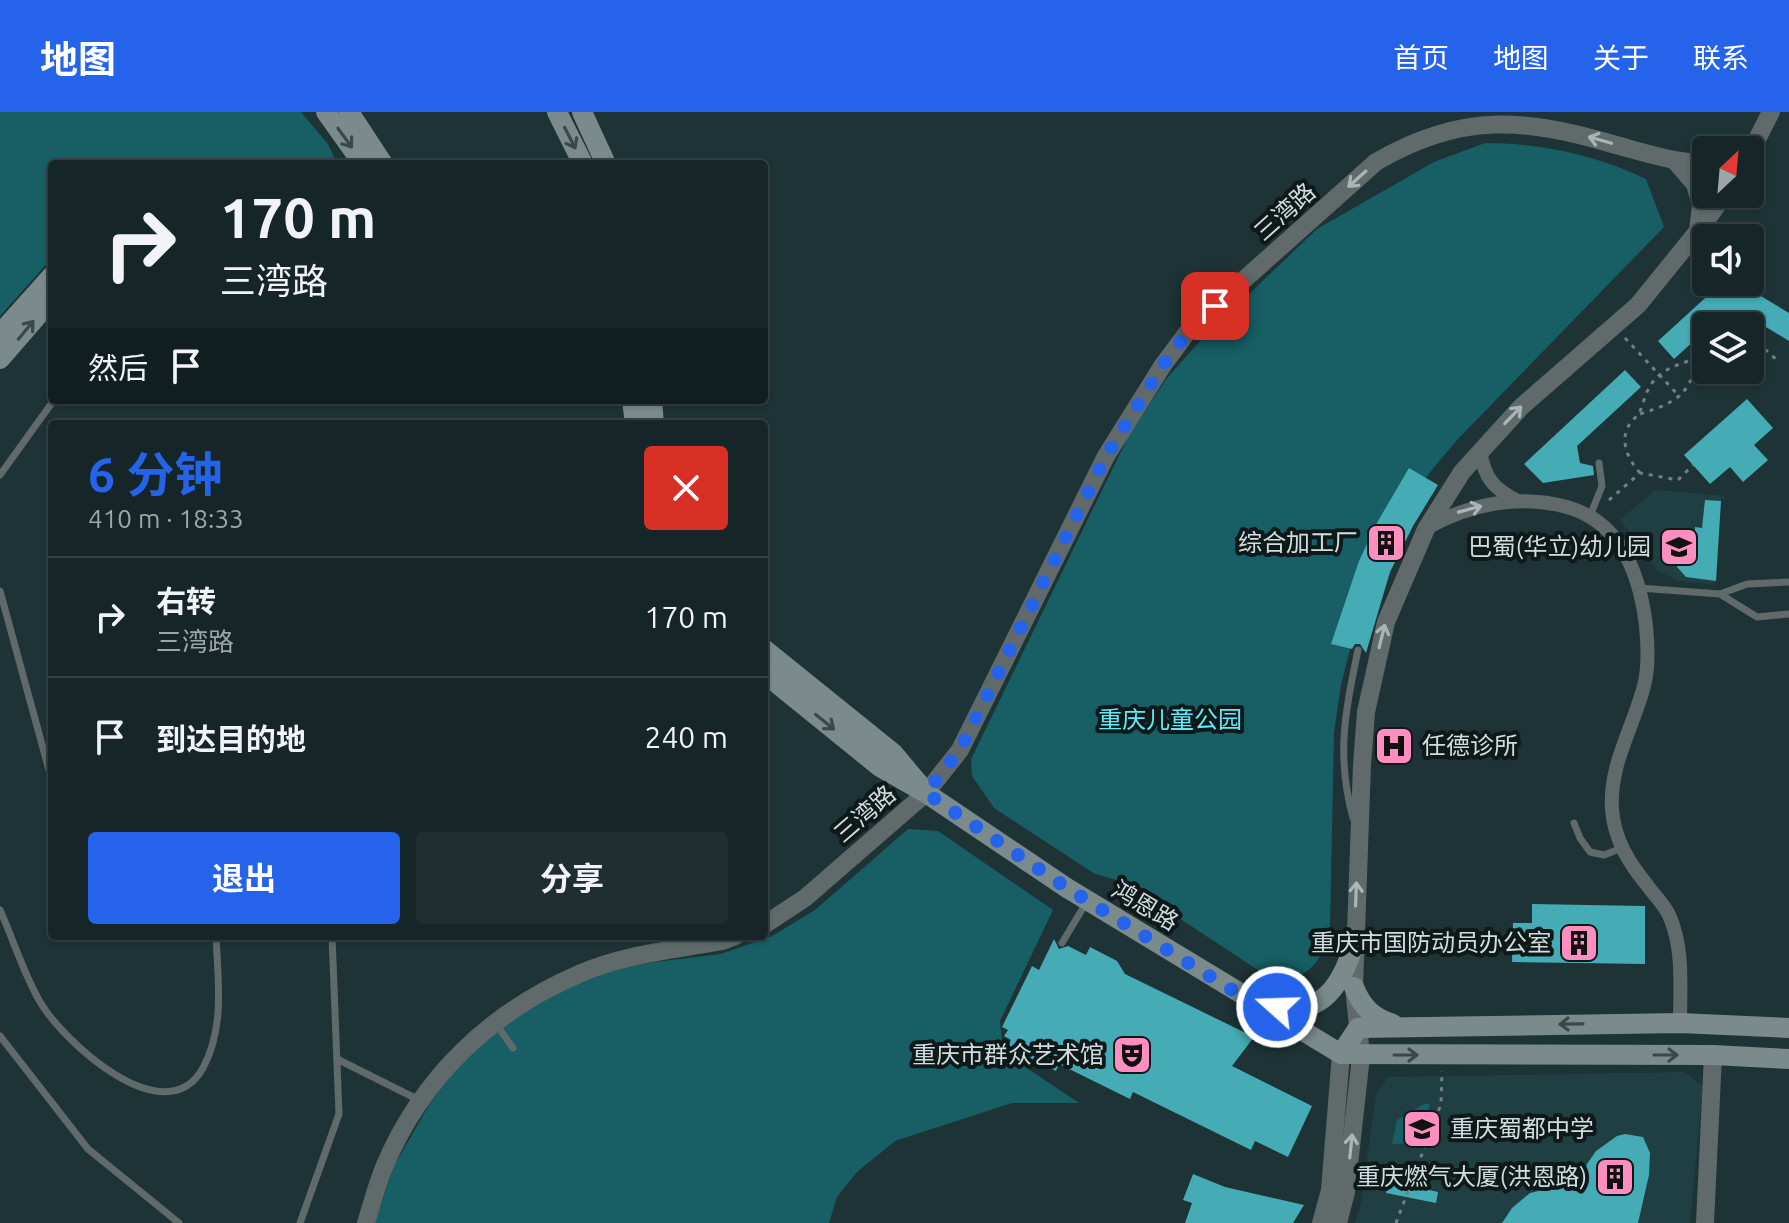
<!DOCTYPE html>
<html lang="zh">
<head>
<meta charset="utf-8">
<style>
  body { margin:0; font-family:Ubuntu,"Noto Sans SC",sans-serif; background:#1f2e30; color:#f1f3f6; height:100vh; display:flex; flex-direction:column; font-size:30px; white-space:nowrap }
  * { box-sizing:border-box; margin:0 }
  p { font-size:26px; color:#9ea5a8 }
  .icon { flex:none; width:44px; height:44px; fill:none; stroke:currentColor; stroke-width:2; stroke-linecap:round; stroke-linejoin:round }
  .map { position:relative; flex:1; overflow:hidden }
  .side { position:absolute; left:48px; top:308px; width:720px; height:520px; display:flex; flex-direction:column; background:#162628; border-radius:8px; box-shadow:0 2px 6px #0004,0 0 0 2px #354345 }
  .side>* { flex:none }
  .banner { position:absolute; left:48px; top:48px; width:720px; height:244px; border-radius:8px; box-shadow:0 2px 6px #0004,0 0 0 2px #354345; background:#162628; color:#f1f3f6; overflow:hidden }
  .needle { width:52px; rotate:26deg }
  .buttons { position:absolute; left:1692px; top:24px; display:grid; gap:16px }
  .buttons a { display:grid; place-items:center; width:72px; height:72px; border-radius:8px; background:#162628; box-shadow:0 2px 6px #0004,0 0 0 2px #354345; font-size:40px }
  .pin { position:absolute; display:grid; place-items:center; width:68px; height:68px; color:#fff; margin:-34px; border-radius:16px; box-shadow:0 4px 12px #0006 }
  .me { position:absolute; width:88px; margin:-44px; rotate:290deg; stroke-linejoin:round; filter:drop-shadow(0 0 6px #0008) }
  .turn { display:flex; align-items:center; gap:28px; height:168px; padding:0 40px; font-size:36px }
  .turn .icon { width:104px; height:104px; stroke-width:2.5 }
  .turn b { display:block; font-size:56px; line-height:68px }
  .then { display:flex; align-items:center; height:76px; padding:0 40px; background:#0003; gap:16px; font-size:30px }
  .round { display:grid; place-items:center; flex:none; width:84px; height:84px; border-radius:8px; background:#1f2e30 }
  .overview { display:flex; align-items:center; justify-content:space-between; height:136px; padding:0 40px }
  h1 { font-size:48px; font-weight:700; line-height:60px; color:#2563eb }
  .cta { display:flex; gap:16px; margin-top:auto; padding:16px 40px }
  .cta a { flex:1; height:92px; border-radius:8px; background:#2563eb; color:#fff; font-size:32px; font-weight:700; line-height:92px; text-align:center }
  .cta a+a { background:#1f2e30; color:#f1f3f6 }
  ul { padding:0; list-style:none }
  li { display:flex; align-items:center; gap:24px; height:120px; padding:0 40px; border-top:2px solid #354345 }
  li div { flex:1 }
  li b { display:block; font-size:30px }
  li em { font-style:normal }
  header { display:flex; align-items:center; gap:48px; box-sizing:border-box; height:112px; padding:0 40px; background:#2563eb; color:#fff }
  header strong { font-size:38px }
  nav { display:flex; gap:44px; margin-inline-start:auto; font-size:28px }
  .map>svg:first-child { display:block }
</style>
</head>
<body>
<header>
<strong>地图</strong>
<nav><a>首页</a><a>地图</a><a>关于</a><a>联系</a></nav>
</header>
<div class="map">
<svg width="1789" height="1111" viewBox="0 0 1789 1111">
  <rect width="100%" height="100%" fill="#1e3335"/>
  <g fill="#203f42">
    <polygon points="1655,378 1725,384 1721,389 1715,473 1680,469 1658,459 1620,408"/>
    <polygon points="1685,960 1703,974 1690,1111 1355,1111 1361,1091 1376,982 1388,965"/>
  </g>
  <g fill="#175f65">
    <polygon points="0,0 301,0 328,32 337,52 52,52 52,146 0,204"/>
    <path d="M 1485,31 C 1540,31 1596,43 1646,67 L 1664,115 L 1457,328 L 1422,370 L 1355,517 L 1341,573 L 1334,620 L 1330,815 C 1325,839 1316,863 1287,866 C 1279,866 1269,862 1261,860 L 1124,770 L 1095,762 L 994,696 L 972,664 L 971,647 L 1130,321 L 1167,266 L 1200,229 L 1317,117 L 1434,50 Z"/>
    <polygon points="908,717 938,719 1053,798 1000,909 1003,940 1079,991 1012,991 895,1029 857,1060 837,1085 829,1111 375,1111 394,1054 429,993 457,953 487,923 582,867 622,854 721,842 772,824 815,798"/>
    <polygon points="1424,992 1430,992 1420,1026 1414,1031 1392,1032 1397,1008"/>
  </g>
  <g fill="#45abb4">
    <polygon points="1744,174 1789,201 1789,229 1746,203 1721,205 1711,214 1706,214 1706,218 1674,247 1658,229 1715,177"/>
    <polygon points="1625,258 1641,275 1577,334 1580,351 1593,354 1594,363 1543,371 1524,352"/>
    <polygon points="1747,287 1773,316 1754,333 1768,348 1743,370 1730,355 1710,372 1684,343"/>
    <polygon points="1409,356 1438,373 1413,414 1390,460 1366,541 1360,532 1355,532 1352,537 1331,532 1359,449 1378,409"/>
    <polygon points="1705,388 1721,389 1716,469 1686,465 1677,455 1679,435 1695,425 1695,415 1702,416"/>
    <polygon points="1532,792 1645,794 1645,852 1512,850 1513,811 1532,811"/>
    <polygon points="1054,827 1059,837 1068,834 1086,843 1090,835 1117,849 1125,862 1254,925 1232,954 1312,994 1288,1045 1255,1029 1251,1038 1133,980 1130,987 1059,952 1056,959 1007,935 1011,928 1004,924 1008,918 1002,915 1032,854 1039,858"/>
    <polygon points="1625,1022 1643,1025 1650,1041 1649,1063 1638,1111 1502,1111 1512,1096 1530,1081 1555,1075 1579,1077 1587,1052 1596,1039 1617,1024"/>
    <polygon points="1193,1062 1225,1075 1304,1093 1293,1111 1185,1111 1192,1091 1183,1088"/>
    <polygon points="1389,1069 1438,1080 1436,1091 1386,1081"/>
  </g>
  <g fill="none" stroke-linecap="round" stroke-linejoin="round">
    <g stroke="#6f8182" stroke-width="3" stroke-dasharray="4 6" stroke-linecap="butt">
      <polyline points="1750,224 1778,249"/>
      <polyline points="1625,226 1680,285"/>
      <path d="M 1640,302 C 1677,290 1688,284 1699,246"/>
      <path d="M 1640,361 C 1628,347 1618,328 1631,310 C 1634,306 1636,306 1639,301 C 1643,294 1644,285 1648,278 C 1658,257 1679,252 1699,246 L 1706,234"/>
      <polyline points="1609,388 1640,361 1678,368 1693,353"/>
      <polyline points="1396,1111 1441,992 1442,959"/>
    </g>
    <g stroke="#606a6b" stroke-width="7">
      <polyline points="0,363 54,288"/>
      <polyline points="1590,404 1602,374 1599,351"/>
      <polyline points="1639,476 1720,482 1747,472 1789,470"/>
      <polyline points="0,479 52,669"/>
      <polyline points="1720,482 1757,505 1789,502"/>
      <path d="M 1353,706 C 1336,643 1345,601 1358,538"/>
      <polyline points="1574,711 1580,726 1590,740 1604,743 1622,736"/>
      <path d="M 0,798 C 13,827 23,860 39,888 C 61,928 165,1024 203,956 C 225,915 218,868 216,824"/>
      <polyline points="1062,831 1086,791"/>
      <polyline points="496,912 513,936"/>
      <polyline points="0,924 88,1037 179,1111"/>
      <polyline points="337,947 421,989"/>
      <polyline points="300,1111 339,1002 332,824"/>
    </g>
    <g stroke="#606a6b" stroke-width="14">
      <path d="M 1480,338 C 1484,365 1493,377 1518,389"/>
      <path d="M 1427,416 C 1469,392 1519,382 1567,395 C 1621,410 1640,463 1646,514 C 1648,534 1649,555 1644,574 C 1633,616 1609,653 1612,697 C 1614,727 1629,751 1647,773 C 1654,783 1664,792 1669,803 C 1684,836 1680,875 1680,911"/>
    </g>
    <g stroke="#606a6b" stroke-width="18">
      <polyline points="1750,41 1771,0"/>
      <polyline points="1700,117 1725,82"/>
      <path d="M 764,813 L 805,786 L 926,681 L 960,638 L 1106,344 L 1163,253 L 1192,214 L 1376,50 C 1462,0 1523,6 1616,33 C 1646,41 1675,51 1706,51"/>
      <path d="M 366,1111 C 372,1092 377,1072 385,1053 C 423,964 491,900 579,862 C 623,842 675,838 722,829 L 735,824"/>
      <polyline points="1321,1111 1330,1078 1341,942"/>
      <polyline points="1338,1111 1346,1080 1361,944 1354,875 1362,653 1366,600 1386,510 1426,417 1462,360 1521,295 1638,193 1698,119 1701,93 1695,72 1675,49"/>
      <polyline points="1705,1111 1713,943"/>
    </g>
    <g stroke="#7b8b8c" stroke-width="20">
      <polyline points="326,0 363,52"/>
      <polyline points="349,0 383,52"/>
      <polyline points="557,0 583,52"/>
      <polyline points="582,0 606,52"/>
      <polyline points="0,222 52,164"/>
      <polyline points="0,247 52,187"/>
      <polyline points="632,288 635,312"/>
      <polyline points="652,288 654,312"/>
      <polyline points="764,537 893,641 919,672"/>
      <polyline points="764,561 880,655 926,681 1067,776 1341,942 1713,943 1789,947"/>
      <path d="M 1354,875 C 1362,895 1372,905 1393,912"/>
      <path d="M 1265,892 C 1318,908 1340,879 1354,832"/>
      <polyline points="1341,942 1358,916 1680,911 1789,916"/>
    </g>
  </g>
  <defs><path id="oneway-shaft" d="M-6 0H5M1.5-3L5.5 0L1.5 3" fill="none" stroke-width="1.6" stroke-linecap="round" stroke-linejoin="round" transform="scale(2)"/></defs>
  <g stroke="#3b4748">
    <use href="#oneway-shaft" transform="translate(345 26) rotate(54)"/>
    <use href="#oneway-shaft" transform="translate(570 26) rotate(63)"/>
    <use href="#oneway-shaft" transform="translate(26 218) rotate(-50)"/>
    <use href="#oneway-shaft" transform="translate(825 610) rotate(39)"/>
    <use href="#oneway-shaft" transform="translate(1571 912) rotate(179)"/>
    <use href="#oneway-shaft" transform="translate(1406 943)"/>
    <use href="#oneway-shaft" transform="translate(1666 943)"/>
  </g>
  <g stroke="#a9b5b6">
    <use href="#oneway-shaft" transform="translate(1600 28) rotate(-164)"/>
    <use href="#oneway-shaft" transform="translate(1357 67) rotate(138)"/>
    <use href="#oneway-shaft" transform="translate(1513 303) rotate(-46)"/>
    <use href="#oneway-shaft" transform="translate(1470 397) rotate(-15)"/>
    <use href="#oneway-shaft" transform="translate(1382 524) rotate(-76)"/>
    <use href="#oneway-shaft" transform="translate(1356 782) rotate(-88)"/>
    <use href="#oneway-shaft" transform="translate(1351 1034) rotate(-84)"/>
  </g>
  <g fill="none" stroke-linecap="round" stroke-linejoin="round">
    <polyline stroke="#2563eb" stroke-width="14" stroke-dasharray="0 25.2" points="1215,194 1192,214 1163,253 1106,344 960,638 926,681 1067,776 1245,886 1277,895"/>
  </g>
  <defs>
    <g id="building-square" transform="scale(2)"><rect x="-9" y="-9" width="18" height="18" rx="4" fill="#fd8ebf" stroke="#10191a"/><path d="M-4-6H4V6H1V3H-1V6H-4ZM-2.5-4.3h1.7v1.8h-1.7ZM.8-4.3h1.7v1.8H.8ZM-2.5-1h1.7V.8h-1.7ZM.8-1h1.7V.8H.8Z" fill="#111"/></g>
    <g id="school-square" transform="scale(2)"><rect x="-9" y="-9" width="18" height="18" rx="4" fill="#fd8ebf" stroke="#10191a"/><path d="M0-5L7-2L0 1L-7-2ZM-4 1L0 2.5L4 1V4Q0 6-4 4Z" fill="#111"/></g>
    <g id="hospital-square" transform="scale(2)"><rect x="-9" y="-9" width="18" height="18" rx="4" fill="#fd8ebf" stroke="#10191a"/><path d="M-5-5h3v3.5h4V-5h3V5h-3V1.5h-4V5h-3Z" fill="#111"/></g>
    <g id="theatre-square" transform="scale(2)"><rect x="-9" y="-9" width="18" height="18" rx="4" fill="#fd8ebf" stroke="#10191a"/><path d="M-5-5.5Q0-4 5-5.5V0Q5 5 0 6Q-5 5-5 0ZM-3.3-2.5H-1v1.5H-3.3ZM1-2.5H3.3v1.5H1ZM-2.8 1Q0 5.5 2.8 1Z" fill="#111"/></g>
  </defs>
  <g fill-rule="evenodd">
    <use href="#building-square" x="1386" y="431"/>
    <use href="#school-square" x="1679" y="435"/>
    <use href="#hospital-square" x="1394" y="634"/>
    <use href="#building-square" x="1579" y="831"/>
    <use href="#theatre-square" x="1132" y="943"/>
    <use href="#school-square" x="1422" y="1017"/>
    <use href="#building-square" x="1615" y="1065"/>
  </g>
  <g text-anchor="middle" stroke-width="8" stroke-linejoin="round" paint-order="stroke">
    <g font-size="24" fill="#d0ddde" stroke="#10191a">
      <text transform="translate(1285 100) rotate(-42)" y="8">三湾路</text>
      <text transform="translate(865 702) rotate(-41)" y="8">三湾路</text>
      <text transform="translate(1145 794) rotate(31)" y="8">鸿恩路</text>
    </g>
    <g font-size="24" fill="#d0ddde" stroke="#10191a" text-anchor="end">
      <text x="1358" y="439">综合加工厂</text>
      <text x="1651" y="443">巴蜀(华立)幼儿园</text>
      <text x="1422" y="642" text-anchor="start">任德诊所</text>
      <text x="1551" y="839">重庆市国防动员办公室</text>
      <text x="1104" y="951">重庆市群众艺术馆</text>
      <text x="1450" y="1025" text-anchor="start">重庆蜀都中学</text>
      <text x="1587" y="1073">重庆燃气大厦(洪恩路)</text>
    </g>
    <g font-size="24" fill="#61e9f5" stroke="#10191a">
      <text x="1170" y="616">重庆儿童公园</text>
    </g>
  </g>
</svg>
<div class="buttons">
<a><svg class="needle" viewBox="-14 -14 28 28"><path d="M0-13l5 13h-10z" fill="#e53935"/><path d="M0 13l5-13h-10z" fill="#9ea5a8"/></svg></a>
<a><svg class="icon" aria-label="sound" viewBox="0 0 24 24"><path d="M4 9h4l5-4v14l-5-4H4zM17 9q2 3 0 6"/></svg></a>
<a><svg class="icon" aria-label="layers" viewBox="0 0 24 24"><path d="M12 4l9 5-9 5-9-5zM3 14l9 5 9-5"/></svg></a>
</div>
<div class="pin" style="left:1215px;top:194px;background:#d93025"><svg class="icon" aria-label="arrive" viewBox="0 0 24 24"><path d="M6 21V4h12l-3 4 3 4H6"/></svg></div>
<svg class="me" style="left:1277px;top:895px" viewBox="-20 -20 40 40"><circle r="17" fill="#2563eb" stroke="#fff" stroke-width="3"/><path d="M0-11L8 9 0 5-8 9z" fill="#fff"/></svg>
<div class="banner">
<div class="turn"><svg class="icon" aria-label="right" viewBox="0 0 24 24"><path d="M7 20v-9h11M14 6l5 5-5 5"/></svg><div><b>170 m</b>三湾路</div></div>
<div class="then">然后<svg class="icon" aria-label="arrive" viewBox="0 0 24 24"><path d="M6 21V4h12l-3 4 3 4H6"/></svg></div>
</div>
<section class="side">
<div class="overview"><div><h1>6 分钟</h1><p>410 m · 18:33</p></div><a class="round" style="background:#d93025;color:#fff"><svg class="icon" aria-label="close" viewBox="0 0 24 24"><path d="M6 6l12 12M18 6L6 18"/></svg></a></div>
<ul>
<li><svg class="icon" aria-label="right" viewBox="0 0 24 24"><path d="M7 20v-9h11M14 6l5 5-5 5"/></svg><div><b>右转</b><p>三湾路</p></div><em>170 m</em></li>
<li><svg class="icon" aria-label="arrive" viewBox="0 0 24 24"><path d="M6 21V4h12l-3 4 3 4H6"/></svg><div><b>到达目的地</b></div><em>240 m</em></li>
</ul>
<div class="cta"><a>退出</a><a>分享</a></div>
</section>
</div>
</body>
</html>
